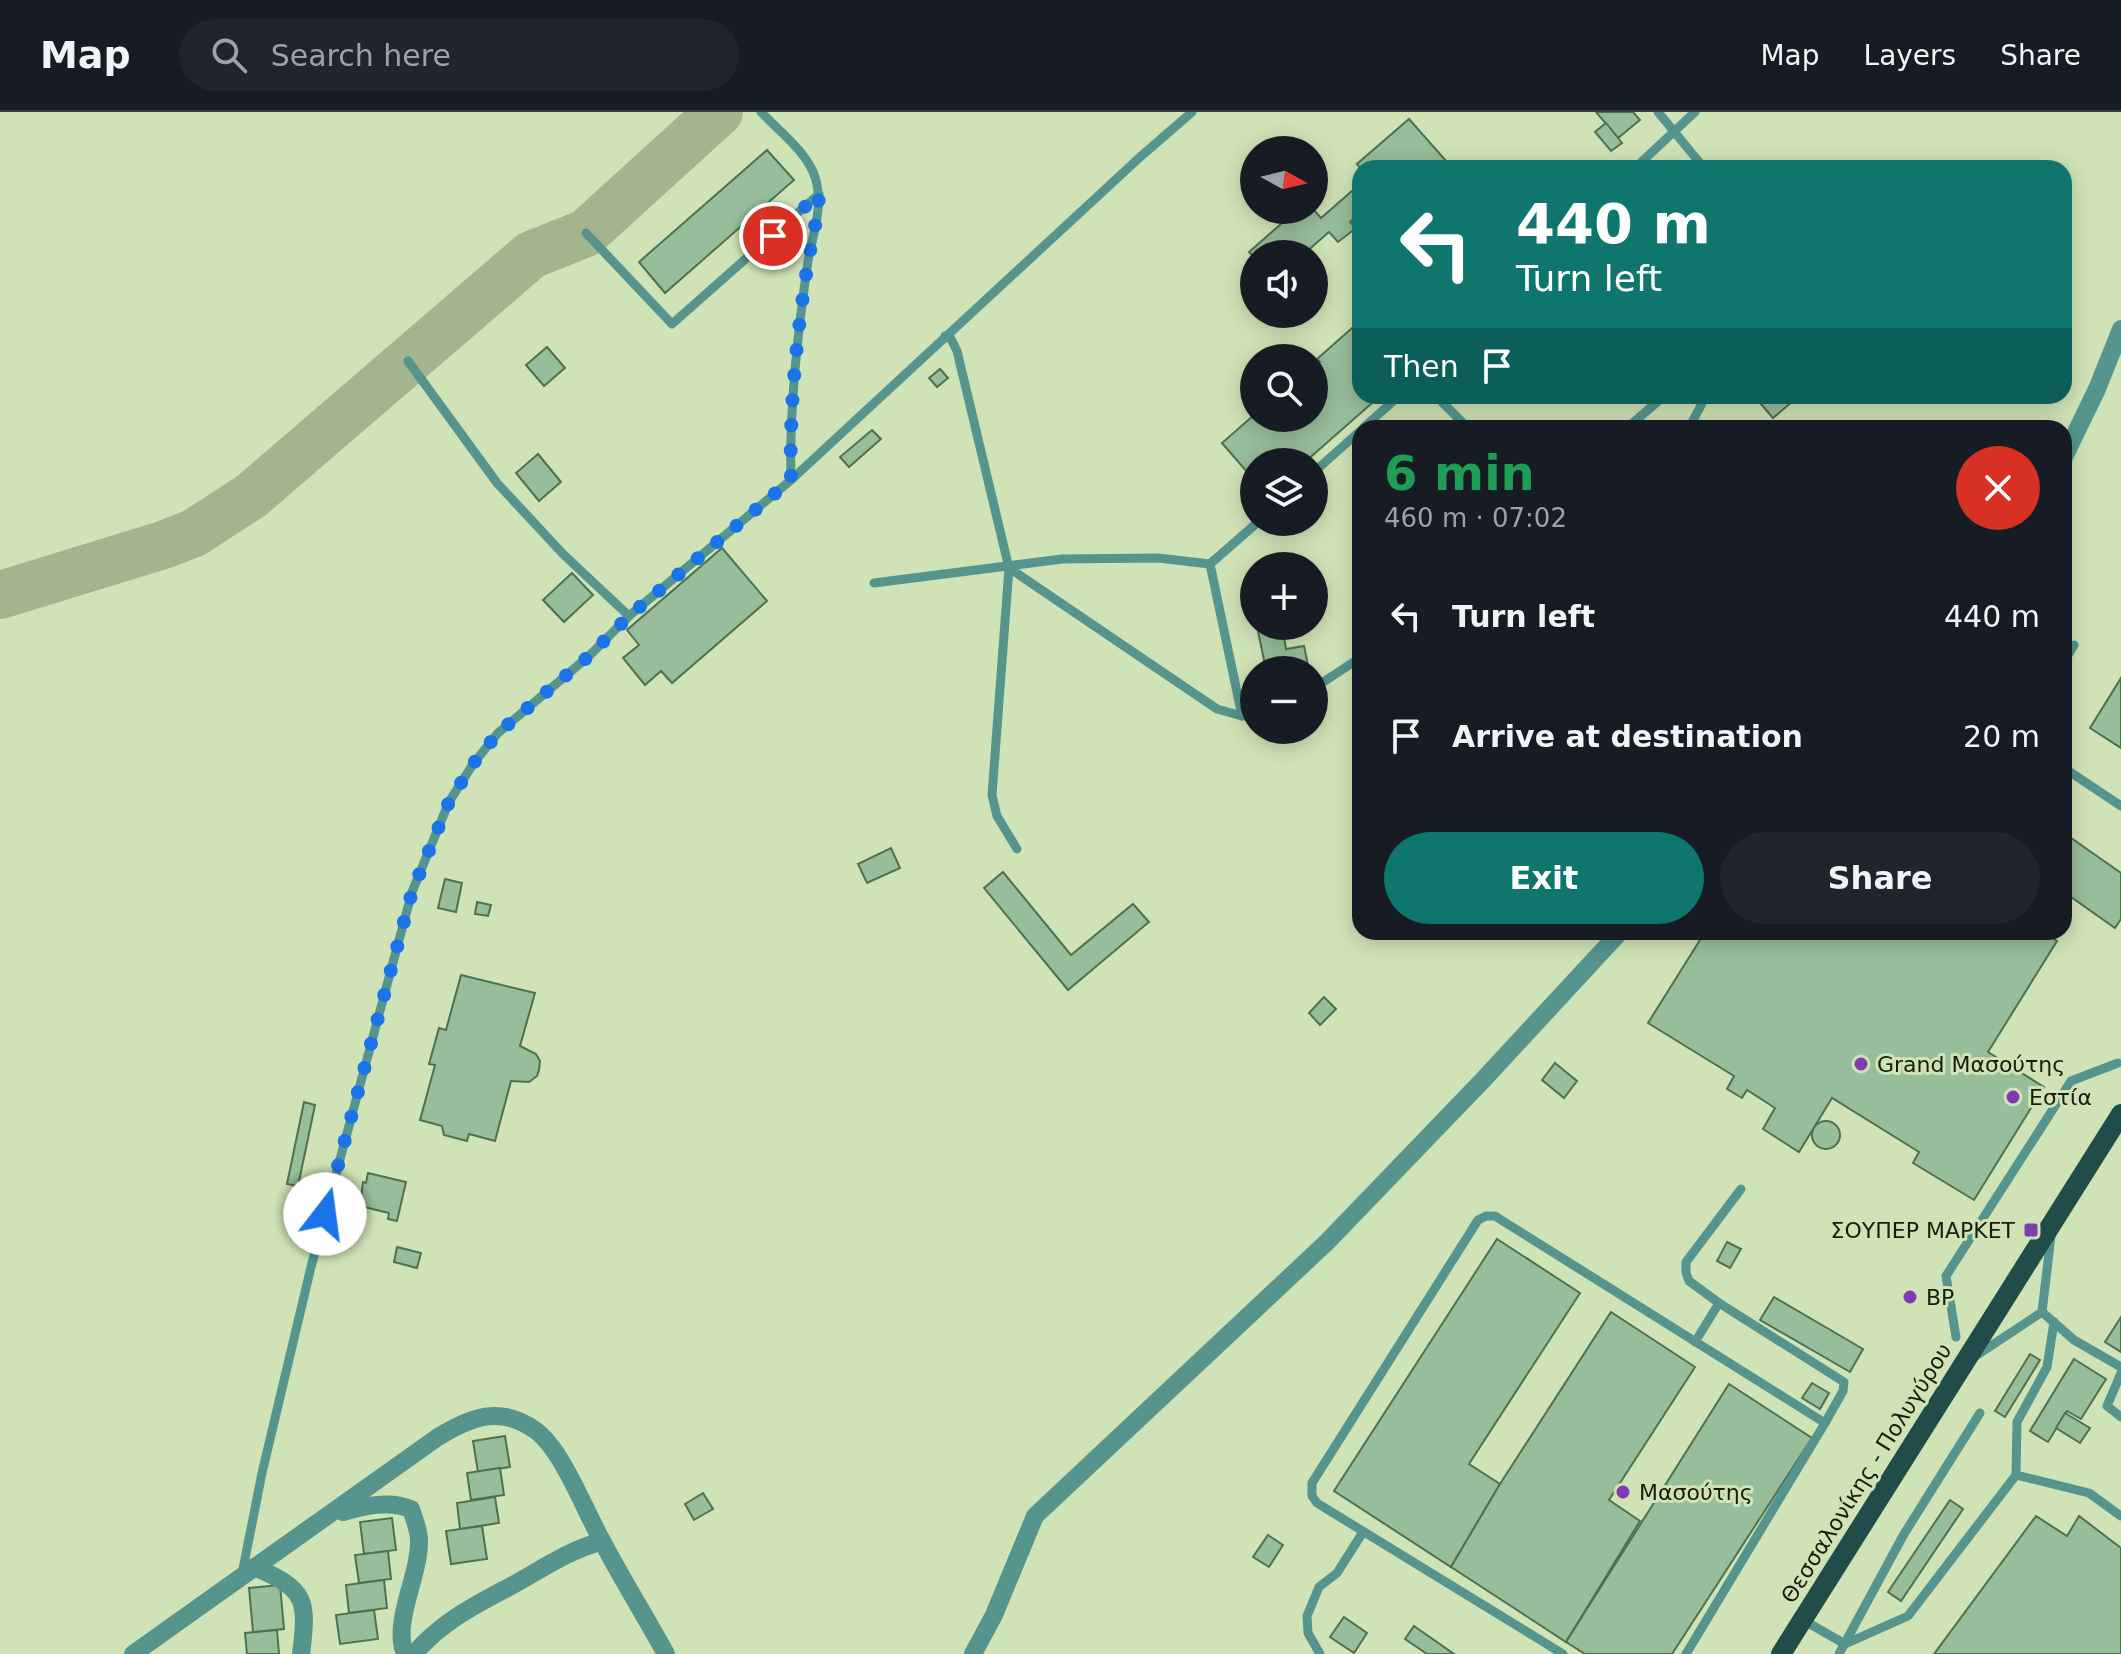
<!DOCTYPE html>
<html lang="en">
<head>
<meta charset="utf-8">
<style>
  body { margin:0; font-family:"DejaVu Sans",sans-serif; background:#20242c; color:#f1f3f6; height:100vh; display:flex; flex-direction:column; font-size:30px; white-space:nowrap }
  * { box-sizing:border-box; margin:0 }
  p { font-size:26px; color:#9ea1a6 }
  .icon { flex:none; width:44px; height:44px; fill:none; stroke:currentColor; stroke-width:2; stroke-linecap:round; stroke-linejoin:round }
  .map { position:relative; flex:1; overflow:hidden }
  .panel { position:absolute; left:1352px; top:308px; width:720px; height:520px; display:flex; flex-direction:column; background:#171b24; border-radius:24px; box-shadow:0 4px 20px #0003 }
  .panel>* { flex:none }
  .banner { position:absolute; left:1352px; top:48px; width:720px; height:244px; border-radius:24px; box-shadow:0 4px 20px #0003; background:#0f766e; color:#fff; overflow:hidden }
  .needle { width:52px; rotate:98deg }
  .tools { position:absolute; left:1240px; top:24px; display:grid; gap:16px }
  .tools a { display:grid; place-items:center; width:88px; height:88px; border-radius:50%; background:#171b24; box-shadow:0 4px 20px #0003; font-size:40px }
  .pin { position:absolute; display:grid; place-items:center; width:68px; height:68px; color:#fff; margin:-34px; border:4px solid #fff; border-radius:50%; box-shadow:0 2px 8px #0007 }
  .me { position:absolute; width:88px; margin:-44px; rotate:15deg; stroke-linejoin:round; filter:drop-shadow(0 0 6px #0008) }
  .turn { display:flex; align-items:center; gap:28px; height:168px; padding:0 32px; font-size:36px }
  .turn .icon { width:104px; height:104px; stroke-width:2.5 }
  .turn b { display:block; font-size:56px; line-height:68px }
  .then { display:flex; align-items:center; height:76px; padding:0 32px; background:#0003; gap:16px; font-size:30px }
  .round { display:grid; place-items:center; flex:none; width:84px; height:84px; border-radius:42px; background:#20242c }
  .head { display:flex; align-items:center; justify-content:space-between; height:136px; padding:0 32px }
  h1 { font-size:48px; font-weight:700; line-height:60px; color:#1e9e55 }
  .button { display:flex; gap:16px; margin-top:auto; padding:16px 32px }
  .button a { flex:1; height:92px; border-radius:48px; background:#0f766e; color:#fff; font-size:32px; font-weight:700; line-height:92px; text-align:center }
  .button a+a { background:#20242c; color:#f1f3f6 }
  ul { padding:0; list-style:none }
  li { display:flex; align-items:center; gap:24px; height:120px; padding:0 32px }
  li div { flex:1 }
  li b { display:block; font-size:30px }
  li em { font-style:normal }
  header { display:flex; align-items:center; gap:48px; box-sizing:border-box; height:112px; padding:0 40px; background:#171b24; border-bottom:2px solid #363941 }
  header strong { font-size:38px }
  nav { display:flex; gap:44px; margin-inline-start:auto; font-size:28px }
  .search { width:560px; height:72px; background:#20242c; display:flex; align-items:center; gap:20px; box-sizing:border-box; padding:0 28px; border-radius:44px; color:#9ea1a6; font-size:30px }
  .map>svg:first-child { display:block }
</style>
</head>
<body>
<header>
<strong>Map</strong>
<div class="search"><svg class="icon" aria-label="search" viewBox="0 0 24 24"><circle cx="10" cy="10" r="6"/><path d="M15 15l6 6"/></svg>Search here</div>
<nav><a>Map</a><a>Layers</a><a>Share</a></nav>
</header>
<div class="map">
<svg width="2121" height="1542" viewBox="0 0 2121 1542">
  <rect width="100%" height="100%" fill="#d0e3b6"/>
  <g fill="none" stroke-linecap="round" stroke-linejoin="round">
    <polyline stroke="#a4b48e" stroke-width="48" points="0,483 163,433 194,421 251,384 531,143 586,121 719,0"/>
  </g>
  <g fill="#98bd9a" stroke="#4e7151" stroke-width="2">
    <polygon points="1596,0 1633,0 1640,8 1618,26"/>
    <polygon points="1409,7 1447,50 1440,56 1360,56 1357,52"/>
    <polygon points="1606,11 1622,31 1611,39 1595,20"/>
    <polygon points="767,38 794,68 665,181 639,150"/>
    <polygon points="1360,72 1360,101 1350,110 1356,116 1338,130 1329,120 1304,142 1254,142 1254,145 1249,140 1297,98 1314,98 1321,106"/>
    <polygon points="1360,209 1360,284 1380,284 1305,350 1254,350 1254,368 1222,331 1254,303 1254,306 1314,306 1314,256 1320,250 1317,247"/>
    <polygon points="547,235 565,256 544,274 526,253"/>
    <polygon points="940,257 948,266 937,275 929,266"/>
    <polygon points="1754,284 1799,284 1773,306"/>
    <polygon points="872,318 881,327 849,355 840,345"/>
    <polygon points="538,342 561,370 539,389 516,361"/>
    <polygon points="722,436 767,489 672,571 661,559 645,573 623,546 639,533 627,518"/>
    <polygon points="572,461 593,483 564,510 543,488"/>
    <polygon points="1257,514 1300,514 1283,519 1286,537 1304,534 1309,558 1266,558"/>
    <polygon points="2121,566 2121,636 2090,616"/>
    <polygon points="2064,721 2121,761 2121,807 2115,816 2064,780"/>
    <polygon points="891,736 900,756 867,771 858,752"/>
    <polygon points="1003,760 1071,843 1133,792 1149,810 1068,878 984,776"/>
    <polygon points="445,767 462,771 456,800 438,796"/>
    <polygon points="477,790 491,793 488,804 475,802"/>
    <polygon points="1705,820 2043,820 2057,829 1988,940 2044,975 1974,1088 1913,1051 1919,1040 1832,986 1799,1040 1763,1017 1775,996 1747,978 1742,986 1727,977 1734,964 1648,911"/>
    <polygon points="461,863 535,881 520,934 536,942 540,949 539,958 537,964 529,970 511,969 495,1029 469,1022 467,1029 444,1023 442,1014 420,1008 435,953 429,952 439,916 446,918"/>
    <polygon points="1324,885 1336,897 1320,913 1309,901"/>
    <polygon points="1555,951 1577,969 1564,986 1542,968"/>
    <polygon points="304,990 315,993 298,1074 287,1072"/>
    <circle cx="1826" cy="1023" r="14"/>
    <polygon points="368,1061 406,1070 397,1109 388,1107 389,1101 360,1094 363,1070 366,1071"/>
    <polygon points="1497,1127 1580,1181 1469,1352 1500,1372 1451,1455 1334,1379"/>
    <polygon points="1727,1130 1741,1137 1730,1156 1717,1149"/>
    <polygon points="397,1135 421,1141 417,1156 394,1150"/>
    <polygon points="1774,1185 1863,1237 1850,1260 1760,1208"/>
    <polygon points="1611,1200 1695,1255 1609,1388 1640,1409 1566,1530 1451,1455 1500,1372"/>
    <polygon points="2121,1205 2121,1240 2105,1230"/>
    <polygon points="2030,1242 2040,1248 2005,1305 1995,1299"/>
    <polygon points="2074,1247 2106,1267 2081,1307 2067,1299 2048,1330 2030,1319"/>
    <polygon points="1812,1271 1829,1281 1820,1297 1802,1286"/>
    <polygon points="1729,1272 1812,1326 1672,1542 1585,1542 1566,1530"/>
    <polygon points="2065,1301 2090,1316 2080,1331 2056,1316"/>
    <polygon points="505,1324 510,1355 478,1360 473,1329"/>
    <polygon points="500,1356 504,1383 471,1388 467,1361"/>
    <polygon points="703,1381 713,1397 694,1408 685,1392"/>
    <polygon points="495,1385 499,1411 460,1417 457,1391"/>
    <polygon points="1950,1388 1963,1397 1901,1489 1888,1480"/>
    <polygon points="2036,1404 2067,1424 2079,1404 2121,1436 2121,1542 1934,1542"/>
    <polygon points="392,1406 396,1438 364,1442 360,1410"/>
    <polygon points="482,1414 487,1447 451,1452 446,1419"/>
    <polygon points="1268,1423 1283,1433 1269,1455 1253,1445"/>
    <polygon points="388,1439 391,1467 359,1471 355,1443"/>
    <polygon points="384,1468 387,1496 349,1501 346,1473"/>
    <polygon points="280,1473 284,1517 253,1520 249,1476"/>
    <polygon points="374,1498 378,1527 340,1532 336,1503"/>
    <polygon points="1344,1505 1367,1521 1354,1541 1330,1525"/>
    <polygon points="1414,1514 1454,1542 1427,1542 1405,1527"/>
    <polygon points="277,1518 279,1542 247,1542 245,1521"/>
  </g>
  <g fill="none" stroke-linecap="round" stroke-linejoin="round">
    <g stroke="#55958e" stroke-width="9">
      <path d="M 761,0 C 779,19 807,40 815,65 C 824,94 813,121 808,149 C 798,217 789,300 791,368"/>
      <polyline points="1658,0 1704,56"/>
      <polyline points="1635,56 1695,0"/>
      <polyline points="586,121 672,212 819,82"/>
      <polyline points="945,224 951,227 957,239 1009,456 992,683 997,704 1017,737"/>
      <polyline points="408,249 497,371 563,442 629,504"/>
      <polyline points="1436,284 1468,316"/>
      <polyline points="1363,316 1399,284"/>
      <polyline points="1627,316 1664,284"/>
      <polyline points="1689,316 1706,284"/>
      <polyline points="1314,360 1360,319"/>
      <polyline points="1210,452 1242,604"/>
      <polyline points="1009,456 1217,597 1242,604 1254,603"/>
      <polyline points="874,471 1062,447 1158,446 1210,452 1258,410"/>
      <polyline points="2064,550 2074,533"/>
      <polyline points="1314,576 1360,546"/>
      <polyline points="2064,656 2121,694"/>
      <polyline points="1741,1077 1686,1150 1686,1161 1689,1169 1719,1191 1844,1270 1843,1279 1825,1311"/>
      <polyline points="2042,1200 2074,1228 2121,1255"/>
      <polyline points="2042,1200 2051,1124"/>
      <polyline points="1956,1225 1946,1164 2071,969 2118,951"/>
      <polyline points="1695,1230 1719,1191"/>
      <polyline points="1974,1245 2042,1200"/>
      <polyline points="2121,1261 2107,1294 2121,1305"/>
      <polyline points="2016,1363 2017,1310 2047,1255 2054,1210"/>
      <polyline points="242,1462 262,1361 311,1155 412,780 449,690 473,652 498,621 589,544 629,504 791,368 1139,46 1192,0"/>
      <polyline points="1803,1508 1845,1532 1908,1504 2016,1363 2089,1381 2121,1404"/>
      <polyline points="1320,1542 1308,1521 1307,1504 1319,1475 1337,1461 1363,1420"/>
      <polyline points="1563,1542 1317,1391 1312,1384 1312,1371 1478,1108 1486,1104 1495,1104 1825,1311 1686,1542"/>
      <polyline points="1839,1542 1904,1422 1980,1301"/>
    </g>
    <g stroke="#55958e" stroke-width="18">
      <polyline points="2064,345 2097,277 2121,217"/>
      <path d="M 343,1400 C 365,1394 389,1388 411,1397 C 414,1407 419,1418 419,1428 C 420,1464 392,1509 405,1542"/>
      <path d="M 254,1455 C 306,1477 308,1487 301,1542"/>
      <path d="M 133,1542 L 438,1325 C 471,1305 500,1293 535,1318 C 562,1337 585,1399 602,1429 C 622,1467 645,1504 666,1542"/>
      <path d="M 414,1542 C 441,1510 475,1493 511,1474 C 544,1456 565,1440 602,1429"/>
      <polyline points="973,1542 994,1503 1035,1404 1327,1130 1483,968 1620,820"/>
    </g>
    <polyline stroke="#204d49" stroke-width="20" points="1781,1542 2121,1002"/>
  </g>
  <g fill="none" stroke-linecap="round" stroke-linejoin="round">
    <path stroke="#1a73e8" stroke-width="14" stroke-dasharray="0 25.2" d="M 325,1102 L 412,780 L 449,690 L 473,652 L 498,621 L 589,544 L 629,504 L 791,368 C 789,296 797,221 808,150 C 812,127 818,106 819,82 L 773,124"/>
  </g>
  <g fill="#7c3bb0" stroke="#d0e3b6" stroke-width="3">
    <circle cx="1861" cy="952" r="8"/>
    <circle cx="2013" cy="985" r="8"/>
    <rect x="2023" y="1110" width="16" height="16" rx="4"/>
    <circle cx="1910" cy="1185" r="8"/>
    <circle cx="1623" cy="1380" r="8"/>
  </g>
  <g text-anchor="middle" stroke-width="6" stroke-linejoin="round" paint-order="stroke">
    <g font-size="22" fill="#171d0d" stroke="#d0e3b6" text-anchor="start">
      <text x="1877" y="960">Grand Μασούτης</text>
      <text x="2029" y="993">Εστία</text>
      <text x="2015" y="1126" text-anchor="end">ΣΟΥΠΕΡ ΜΑΡΚΕΤ</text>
      <text x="1926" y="1193">BP</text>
      <text x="1639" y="1388">Μασούτης</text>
    </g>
    <g font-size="22" fill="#171d0d" stroke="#d0e3b6">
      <text transform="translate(1866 1361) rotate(-58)" y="8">Θεσσαλονίκης - Πολυγύρου</text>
    </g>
  </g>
</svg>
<div class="tools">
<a><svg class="needle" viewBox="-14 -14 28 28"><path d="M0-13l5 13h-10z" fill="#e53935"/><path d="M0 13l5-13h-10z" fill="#9ea1a6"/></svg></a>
<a><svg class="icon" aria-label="sound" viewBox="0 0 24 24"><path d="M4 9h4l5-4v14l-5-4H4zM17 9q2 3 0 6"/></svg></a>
<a><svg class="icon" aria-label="search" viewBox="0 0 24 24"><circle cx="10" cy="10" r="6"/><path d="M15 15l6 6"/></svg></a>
<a><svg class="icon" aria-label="layers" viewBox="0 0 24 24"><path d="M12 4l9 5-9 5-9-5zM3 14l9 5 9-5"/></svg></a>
<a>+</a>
<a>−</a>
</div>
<div class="pin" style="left:773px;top:124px;background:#d93025"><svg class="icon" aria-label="arrive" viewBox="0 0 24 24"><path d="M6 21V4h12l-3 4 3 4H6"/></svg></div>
<svg class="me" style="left:325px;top:1102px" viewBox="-20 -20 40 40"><circle r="19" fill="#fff"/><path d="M0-13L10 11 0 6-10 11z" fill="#1a73e8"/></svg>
<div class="banner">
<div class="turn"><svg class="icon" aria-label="left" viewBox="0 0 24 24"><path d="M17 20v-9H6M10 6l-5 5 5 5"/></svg><div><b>440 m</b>Turn left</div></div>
<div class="then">Then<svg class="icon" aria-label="arrive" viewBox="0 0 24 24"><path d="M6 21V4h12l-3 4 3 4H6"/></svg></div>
</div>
<section class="panel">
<div class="head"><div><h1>6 min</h1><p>460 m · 07:02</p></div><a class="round" style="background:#d93025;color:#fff"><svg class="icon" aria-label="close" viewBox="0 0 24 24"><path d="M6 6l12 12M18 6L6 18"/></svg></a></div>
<ul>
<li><svg class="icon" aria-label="left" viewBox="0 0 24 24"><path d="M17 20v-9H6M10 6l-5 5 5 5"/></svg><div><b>Turn left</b></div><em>440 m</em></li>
<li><svg class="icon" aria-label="arrive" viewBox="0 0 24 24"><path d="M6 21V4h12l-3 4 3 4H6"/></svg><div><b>Arrive at destination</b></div><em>20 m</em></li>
</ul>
<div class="button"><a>Exit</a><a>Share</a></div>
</section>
</div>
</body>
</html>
